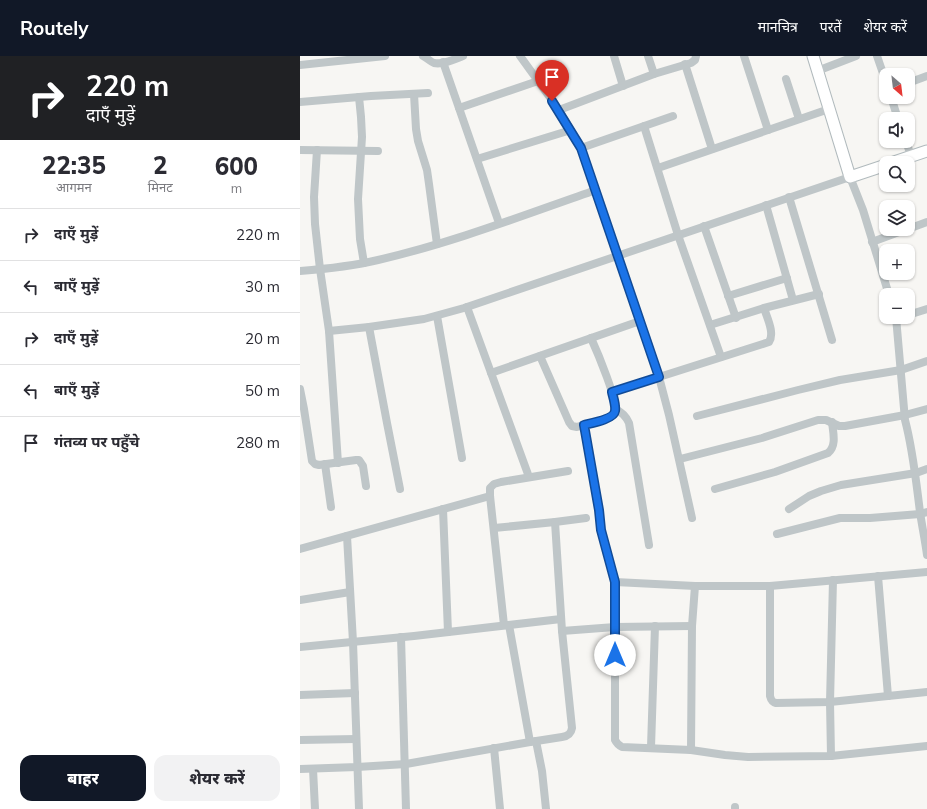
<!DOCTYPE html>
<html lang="hi">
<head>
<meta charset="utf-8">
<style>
  body { margin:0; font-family:Mulish,"Noto Sans Devanagari",sans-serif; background:#f2f2f3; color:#2b2b33; height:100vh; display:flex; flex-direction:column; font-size:15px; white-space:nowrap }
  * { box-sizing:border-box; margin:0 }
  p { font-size:13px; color:#7c7c81 }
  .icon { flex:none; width:22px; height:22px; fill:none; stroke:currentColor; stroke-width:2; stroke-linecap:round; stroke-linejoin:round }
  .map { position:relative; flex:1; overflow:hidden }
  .panel { display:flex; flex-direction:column; background:#fff; width:300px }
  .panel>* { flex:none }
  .top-card { background:#202124; color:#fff; overflow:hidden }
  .needle { width:26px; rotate:152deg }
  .fabs { position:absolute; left:579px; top:12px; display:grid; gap:8px }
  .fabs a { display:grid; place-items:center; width:36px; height:36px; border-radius:8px; background:#fff; box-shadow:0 1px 3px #0004; font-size:20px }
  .pin { position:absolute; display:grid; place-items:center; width:34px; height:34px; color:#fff; margin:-41px -17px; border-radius:50% 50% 50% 0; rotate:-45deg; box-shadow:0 0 4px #0007 }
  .pin .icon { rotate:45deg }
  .me { position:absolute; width:44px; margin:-22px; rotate:0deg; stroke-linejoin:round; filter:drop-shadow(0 0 3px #0008) }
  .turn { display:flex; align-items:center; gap:14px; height:84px; padding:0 20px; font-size:18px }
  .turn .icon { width:52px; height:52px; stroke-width:2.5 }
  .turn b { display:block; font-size:28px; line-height:34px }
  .eta { display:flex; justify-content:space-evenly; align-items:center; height:68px; text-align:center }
  .eta b { font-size:24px; font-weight:800; line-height:28px }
  .action { display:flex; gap:8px; margin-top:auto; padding:8px 20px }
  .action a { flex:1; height:46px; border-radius:12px; background:#111827; color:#fff; font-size:16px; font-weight:800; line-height:46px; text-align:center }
  .action a+a { background:#f2f2f3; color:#2b2b33 }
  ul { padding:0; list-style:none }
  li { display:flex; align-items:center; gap:12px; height:52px; padding:0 20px; border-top:1px solid #e1e1e2 }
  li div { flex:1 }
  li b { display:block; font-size:15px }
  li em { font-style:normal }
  header { display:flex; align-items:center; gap:24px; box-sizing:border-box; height:56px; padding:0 20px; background:#111827; color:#fff }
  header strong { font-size:19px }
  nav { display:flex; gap:22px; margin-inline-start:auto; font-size:14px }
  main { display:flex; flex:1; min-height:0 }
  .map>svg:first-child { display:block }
</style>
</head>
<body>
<header>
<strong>Routely</strong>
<nav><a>मानचित्र</a><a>परतें</a><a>शेयर करें</a></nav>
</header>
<main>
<section class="panel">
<div class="top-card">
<div class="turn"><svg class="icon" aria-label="right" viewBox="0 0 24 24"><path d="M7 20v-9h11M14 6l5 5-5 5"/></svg><div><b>220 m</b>दाएँ मुड़ें</div></div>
</div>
<div class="eta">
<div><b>22:35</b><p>आगमन</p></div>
<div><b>2</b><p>मिनट</p></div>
<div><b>600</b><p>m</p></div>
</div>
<ul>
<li><svg class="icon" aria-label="right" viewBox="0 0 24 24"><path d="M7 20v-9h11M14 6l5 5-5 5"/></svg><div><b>दाएँ मुड़ें</b></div><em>220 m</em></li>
<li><svg class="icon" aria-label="left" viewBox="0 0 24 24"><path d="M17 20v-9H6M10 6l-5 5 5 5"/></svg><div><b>बाएँ मुड़ें</b></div><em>30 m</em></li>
<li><svg class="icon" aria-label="right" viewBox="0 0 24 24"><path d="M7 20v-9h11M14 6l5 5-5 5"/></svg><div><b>दाएँ मुड़ें</b></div><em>20 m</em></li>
<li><svg class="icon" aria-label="left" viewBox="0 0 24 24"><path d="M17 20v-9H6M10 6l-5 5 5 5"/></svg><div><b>बाएँ मुड़ें</b></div><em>50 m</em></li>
<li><svg class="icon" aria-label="arrive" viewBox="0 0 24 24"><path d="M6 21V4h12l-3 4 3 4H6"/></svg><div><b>गंतव्य पर पहुँचे</b></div><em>280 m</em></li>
</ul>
<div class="action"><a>बाहर</a><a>शेयर करें</a></div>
</section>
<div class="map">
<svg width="627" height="753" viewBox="0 0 627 753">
  <rect width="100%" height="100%" fill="#f7f6f3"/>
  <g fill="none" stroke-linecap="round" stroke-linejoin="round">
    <g stroke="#b1babd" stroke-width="13">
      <g id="secondary">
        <polyline points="513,0 550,121 586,109"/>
        <polyline points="591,107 627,95"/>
      </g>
    </g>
    <g stroke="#bfc6c8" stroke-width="8">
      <path d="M 123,0 C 127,2 131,6 134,7 C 143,9 155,3 163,0"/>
      <polyline points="220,0 259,54 281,92 359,321 369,359 392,462"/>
      <polyline points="314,0 323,30"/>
      <polyline points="444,0 468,74"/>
      <polyline points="577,0 586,26"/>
      <polyline points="143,6 199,167"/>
      <polyline points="385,8 412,93"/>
      <polyline points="0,9 85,0"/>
      <polyline points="517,15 556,0"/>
      <polyline points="354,18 391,7 395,4 396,0"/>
      <polyline points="486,23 499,63"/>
      <polyline points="608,27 627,20"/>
      <polyline points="114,38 116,73 118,85 127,114 129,128 137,188"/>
      <polyline points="59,41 61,61 62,81 58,143 60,183 64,207"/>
      <polyline points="591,41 598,63"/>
      <polyline points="0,46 71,40 128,37"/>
      <polyline points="159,52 238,25"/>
      <polyline points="259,54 354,18 348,0"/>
      <polyline points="344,70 378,179 421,301"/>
      <polyline points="606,85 611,100"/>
      <polyline points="281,92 373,60"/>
      <polyline points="0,94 78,95"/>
      <polyline points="17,94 14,141 15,168 20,213 29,275 38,407"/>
      <polyline points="177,103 271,74"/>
      <polyline points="358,112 529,53"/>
      <polyline points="489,141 532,284"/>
      <polyline points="466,149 493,244"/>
      <polyline points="404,170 436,262"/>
      <polyline points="608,173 627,166"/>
      <polyline points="572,186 607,173"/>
      <path d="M 0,215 C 26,213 53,210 78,204 C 152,187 224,159 296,134"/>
      <polyline points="428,240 487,222"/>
      <polyline points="167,251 229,421"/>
      <polyline points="608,259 627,253"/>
      <polyline points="137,260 162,402"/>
      <path d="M 596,261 L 605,364 C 613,394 616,425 620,456 C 622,470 625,484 627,499"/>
      <polyline points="410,269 464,252 519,238"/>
      <polyline points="69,271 87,367 100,433"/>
      <polyline points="29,275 69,271 124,263 164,252 550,121 563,154 589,239"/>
      <path d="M 240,300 L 269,366 L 272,370 L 277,371 C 284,369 311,363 315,358 C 320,349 296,293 291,282"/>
      <polyline points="191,317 340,265"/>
      <polyline points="0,333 4,353 12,405 15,408 19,409 56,404 59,404 63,410 66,430"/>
      <path d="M 312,336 L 469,286 C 475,277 467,262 464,252"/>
      <path d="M 316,353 C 322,357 326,360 329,367 L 349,489"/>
      <polyline points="397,360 498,334 540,324 601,314 627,305"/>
      <path d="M 284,369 L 299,454 L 301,474 L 315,526 L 315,684 C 317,688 318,689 322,691 L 391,694 L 425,699 L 448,701 L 531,700 L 627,690"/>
      <polyline points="380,403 462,382 518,364 526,364 539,370 545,370 605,359 627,353"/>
      <polyline points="25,408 31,451"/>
      <path d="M 415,433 L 475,416 L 528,397 C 537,390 533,376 532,366"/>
      <polyline points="143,453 148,576"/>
      <polyline points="489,453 509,440 521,435 541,429 616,417 627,413"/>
      <polyline points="194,472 255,466 286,462"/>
      <polyline points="477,478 540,462 570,462 620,458 627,456"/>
      <polyline points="47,480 53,586 59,753"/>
      <polyline points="0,493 190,440"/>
      <polyline points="578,520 588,640"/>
      <polyline points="315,526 395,530 470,530 627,516"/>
      <path d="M 470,530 L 470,640 C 471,644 472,646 476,647 L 530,646 L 627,636"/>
      <polyline points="0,544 50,536"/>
      <polyline points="204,569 190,440 190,432 194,428 201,426 268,415"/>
      <polyline points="209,569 230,686"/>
      <polyline points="262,575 315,571 392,570"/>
      <polyline points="101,581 106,753"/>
      <polyline points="0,591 114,580 261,563"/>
      <polyline points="0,639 55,637"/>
      <polyline points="0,684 56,683"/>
      <polyline points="236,685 242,715 246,753"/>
      <polyline points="351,691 355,570"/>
      <polyline points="194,692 200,753"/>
      <polyline points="391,694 392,570 395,530"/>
      <polyline points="531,700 530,646 533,524"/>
      <path d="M 0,713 L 57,711 L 106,708 L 230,686 L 262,681 C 268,680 271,678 272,672 L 262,575 L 255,466"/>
      <polyline points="13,713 15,753"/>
      <polyline points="435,753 435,751"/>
    </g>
    <use href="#secondary" stroke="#fff" stroke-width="11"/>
  </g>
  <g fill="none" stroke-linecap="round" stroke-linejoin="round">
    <g stroke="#114b97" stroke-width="10">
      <path id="route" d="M 252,45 L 281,92 L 359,321 L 312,336 C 313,341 316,349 315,355 C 314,363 292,367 284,369 L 299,454 L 301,474 L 315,526 L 315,599"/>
    </g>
    <use href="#route" stroke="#1a73e8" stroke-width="7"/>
  </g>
</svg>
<div class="fabs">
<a><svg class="needle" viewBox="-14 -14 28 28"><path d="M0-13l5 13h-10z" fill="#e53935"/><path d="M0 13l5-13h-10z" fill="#7c7c81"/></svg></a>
<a><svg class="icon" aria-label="sound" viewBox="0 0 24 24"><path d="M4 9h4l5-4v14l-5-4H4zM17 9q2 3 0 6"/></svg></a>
<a><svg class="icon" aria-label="search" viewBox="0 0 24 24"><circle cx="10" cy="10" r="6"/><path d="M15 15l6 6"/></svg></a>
<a><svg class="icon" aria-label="layers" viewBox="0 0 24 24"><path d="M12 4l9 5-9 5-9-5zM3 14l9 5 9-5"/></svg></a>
<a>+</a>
<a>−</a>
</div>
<div class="pin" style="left:252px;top:45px;background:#d93025"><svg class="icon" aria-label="arrive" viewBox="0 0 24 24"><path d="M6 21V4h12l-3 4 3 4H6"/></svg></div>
<svg class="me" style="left:315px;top:599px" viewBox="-20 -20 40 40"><circle r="19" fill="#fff"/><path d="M0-13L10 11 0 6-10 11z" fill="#1a73e8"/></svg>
</div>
</main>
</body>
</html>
